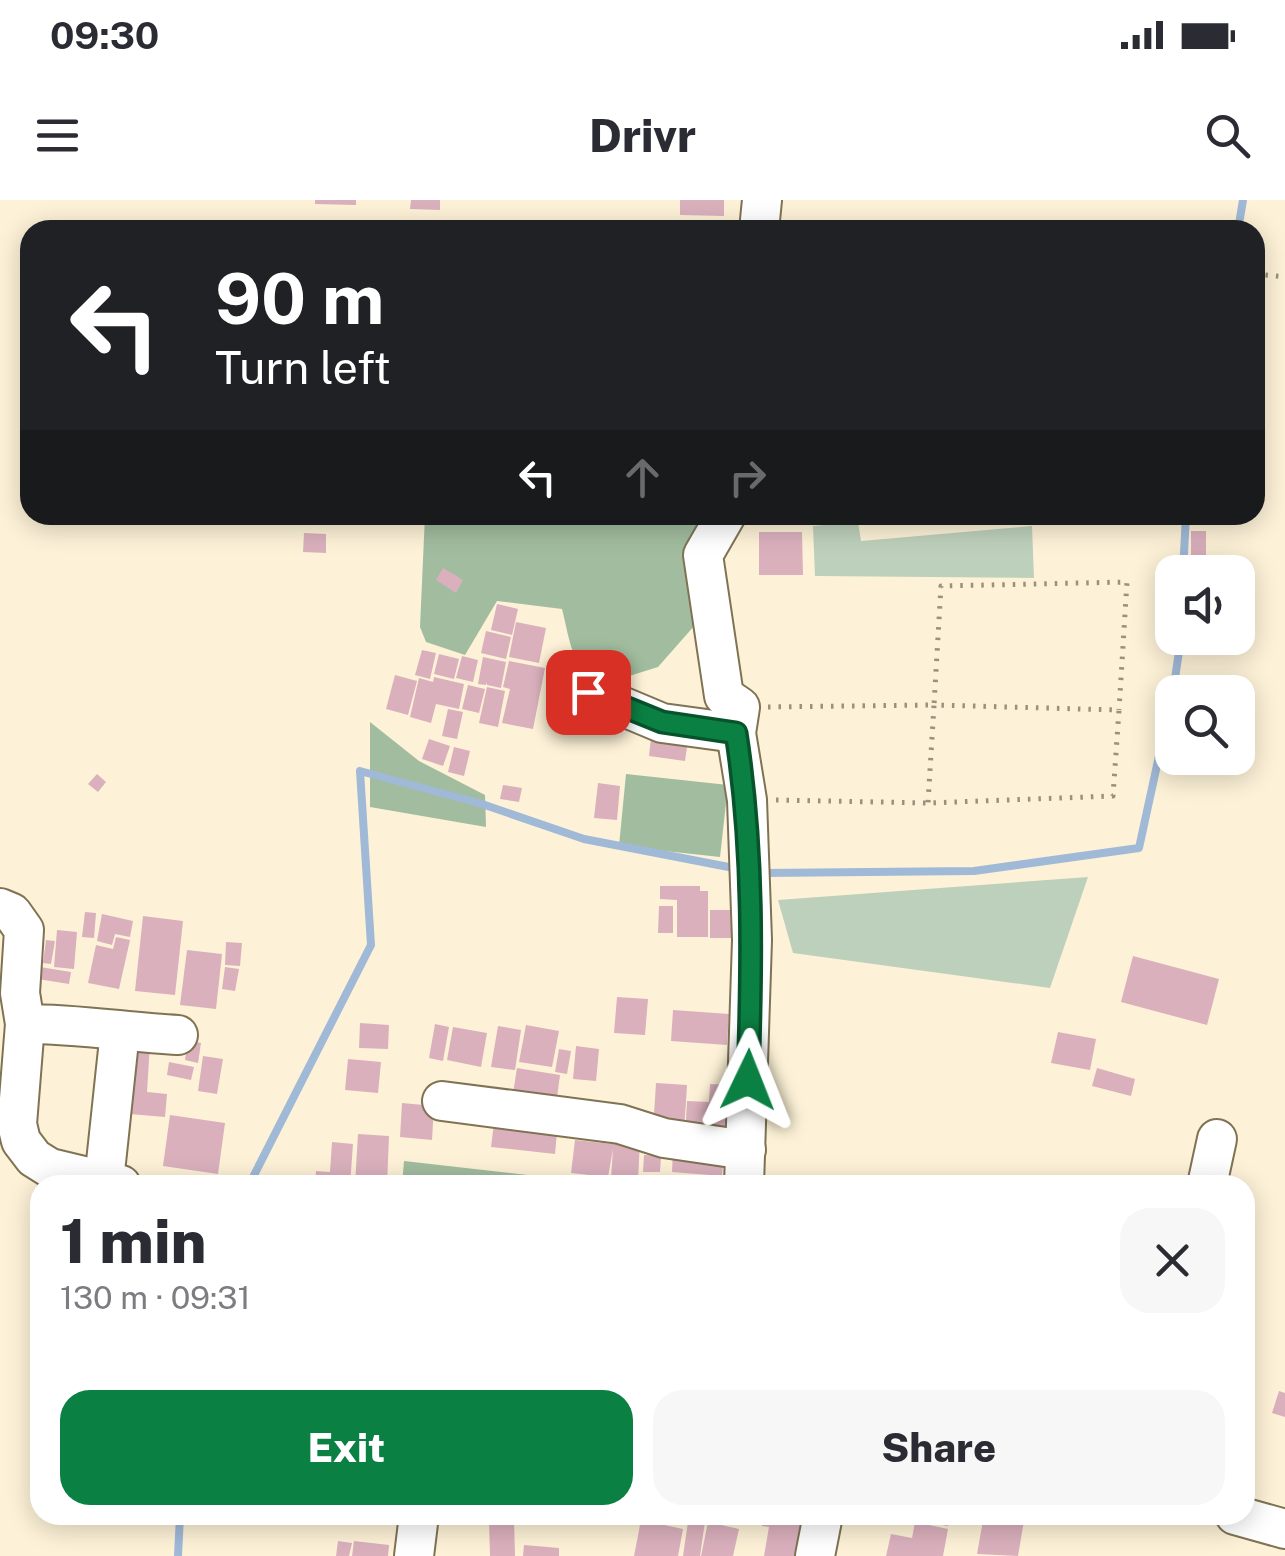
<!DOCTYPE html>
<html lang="en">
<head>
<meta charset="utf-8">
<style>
  body { margin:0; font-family:"Public Sans",sans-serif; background:#f7f7f7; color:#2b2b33; height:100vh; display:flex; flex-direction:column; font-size:38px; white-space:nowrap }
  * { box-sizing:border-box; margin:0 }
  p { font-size:32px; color:#7c7c81 }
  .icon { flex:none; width:55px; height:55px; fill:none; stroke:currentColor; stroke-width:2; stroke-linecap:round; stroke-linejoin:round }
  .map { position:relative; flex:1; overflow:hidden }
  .panel { position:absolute; left:30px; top:975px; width:1225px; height:350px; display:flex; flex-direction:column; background:#fff; border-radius:30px; box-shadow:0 5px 25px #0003 }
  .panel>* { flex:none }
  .hud { position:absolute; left:20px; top:20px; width:1245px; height:305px; border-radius:30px; box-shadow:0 5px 25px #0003; background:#202124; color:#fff; overflow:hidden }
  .buttons { position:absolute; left:1155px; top:355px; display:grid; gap:20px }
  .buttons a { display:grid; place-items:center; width:100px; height:100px; border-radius:20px; background:#fff; box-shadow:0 5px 25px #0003; font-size:50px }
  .pin { position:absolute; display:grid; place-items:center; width:85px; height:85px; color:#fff; margin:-42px; border-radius:20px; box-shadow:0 5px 15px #0006 }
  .me { position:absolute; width:110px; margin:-55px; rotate:2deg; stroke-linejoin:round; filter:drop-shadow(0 0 8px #0008) }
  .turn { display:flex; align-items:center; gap:35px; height:210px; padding:0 30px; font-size:45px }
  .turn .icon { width:130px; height:130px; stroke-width:2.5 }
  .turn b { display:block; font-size:70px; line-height:85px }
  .lanes { display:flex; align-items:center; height:95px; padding:0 30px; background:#0003; justify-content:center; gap:50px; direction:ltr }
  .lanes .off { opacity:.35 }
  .round { display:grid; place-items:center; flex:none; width:105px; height:105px; border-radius:30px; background:#f7f7f7 }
  .headline { display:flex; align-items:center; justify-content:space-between; height:170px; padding:0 30px }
  h1 { font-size:60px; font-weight:800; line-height:75px }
  .cta { display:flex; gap:20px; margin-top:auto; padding:20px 30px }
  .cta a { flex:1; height:115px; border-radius:30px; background:#0b8043; color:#fff; font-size:40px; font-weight:800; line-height:115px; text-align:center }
  .cta a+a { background:#f7f7f7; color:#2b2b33 }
  .status { display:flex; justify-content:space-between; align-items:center; height:70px; padding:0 50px; background:#fff; direction:ltr }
  .status svg { height:28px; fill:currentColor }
  header { display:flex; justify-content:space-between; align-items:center; height:130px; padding:0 30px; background:#fff; font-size:45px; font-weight:800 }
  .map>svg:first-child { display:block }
</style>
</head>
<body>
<div class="status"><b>09:30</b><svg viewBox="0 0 49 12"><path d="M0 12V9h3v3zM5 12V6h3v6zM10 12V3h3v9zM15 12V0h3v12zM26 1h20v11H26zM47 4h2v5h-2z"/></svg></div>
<header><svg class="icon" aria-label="menu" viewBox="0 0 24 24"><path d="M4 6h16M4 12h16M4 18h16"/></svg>Drivr<svg class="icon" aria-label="search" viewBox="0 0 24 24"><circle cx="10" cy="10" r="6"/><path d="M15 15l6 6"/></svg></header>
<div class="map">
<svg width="1285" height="1356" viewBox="0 0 1285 1356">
  <rect width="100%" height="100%" fill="#fdf2d7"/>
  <g fill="#bdd0bb">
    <polygon points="858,322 861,341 1032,326 1034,378 815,376 813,326"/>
    <polygon points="1088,677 1050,788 793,753 778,700"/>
  </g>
  <g fill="#a1bc9f">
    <path d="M 425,315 L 708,315 L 684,347 L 695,425 L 658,467 L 626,477 L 591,480 C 570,459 569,436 562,409 L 497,401 L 465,455 L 426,442 L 420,427 Z"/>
    <polygon points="370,522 419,561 485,595 486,627 370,607"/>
    <polygon points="626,574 728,585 720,657 619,646"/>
    <polygon points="404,961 554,978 564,985 402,985"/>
  </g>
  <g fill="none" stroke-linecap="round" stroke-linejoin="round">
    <g stroke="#a0b9d7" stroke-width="8">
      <polyline points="1238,30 1243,0"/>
      <polyline points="1183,372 1186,315"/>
      <polyline points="1173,492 1181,438"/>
      <polyline points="763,673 974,671 1139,648 1172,496"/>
      <polyline points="249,985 371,745 360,571 482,604 584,639 739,669"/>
      <polyline points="178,1356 180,1315"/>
    </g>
  </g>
  <g fill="#dab0bd">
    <polygon points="315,0 356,0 356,5 315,4"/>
    <polygon points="411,0 440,0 440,10 410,9"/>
    <polygon points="680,0 724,0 724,16 680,15"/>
    <rect x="1191" y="331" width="15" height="41"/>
    <polygon points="759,332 802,332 803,375 759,375"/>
    <polygon points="304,333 326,334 326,353 303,352"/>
    <polygon points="443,368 463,380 456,393 436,380"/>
    <polygon points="497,404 518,409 512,435 491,430"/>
    <polygon points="516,422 546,428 539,463 509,457"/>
    <polygon points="486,431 511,437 506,459 481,453"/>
    <polygon points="422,450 436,453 430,479 415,475"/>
    <polygon points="439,454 459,459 454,479 434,474"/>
    <polygon points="462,456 478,460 473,482 456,478"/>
    <polygon points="483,457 506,462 501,488 487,485 487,482 486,485 478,484"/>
    <polygon points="509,461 545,468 533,529 502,523 510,489 503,487"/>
    <polygon points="395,475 417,481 408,515 386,509"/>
    <polygon points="434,477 464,484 459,509 436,504 431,523 410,517 419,478 433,482"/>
    <polygon points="468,485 485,489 479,513 462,509"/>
    <polygon points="487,487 505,491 498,527 479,523"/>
    <polygon points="448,509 463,512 457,539 442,536"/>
    <polygon points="652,529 689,533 685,561 649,556"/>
    <polygon points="429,539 450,546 443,566 422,559"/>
    <polygon points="454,547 470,551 464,576 448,572"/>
    <polygon points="97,574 106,582 98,592 88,584"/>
    <polygon points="598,583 620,586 617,620 594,618"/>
    <polygon points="503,585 522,588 519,602 500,599"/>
    <polygon points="660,686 700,686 700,691 708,691 708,737 677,737 677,700 660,699"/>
    <polygon points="659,706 673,706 673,733 658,733"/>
    <rect x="710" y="710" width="23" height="28"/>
    <polygon points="85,712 96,713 94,738 82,737"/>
    <polygon points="102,714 133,721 130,737 115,734 112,745 97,741"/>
    <polygon points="143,716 183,721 175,795 135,791"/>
    <polygon points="57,730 77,732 74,769 54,767"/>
    <polygon points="116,737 130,740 119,789 88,783 96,745 113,749"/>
    <polygon points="46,740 55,741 51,764 43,763"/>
    <polygon points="226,742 242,743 240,766 225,765"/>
    <polygon points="187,750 222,754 216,809 180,805"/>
    <polygon points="1133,756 1219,779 1207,825 1121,802"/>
    <polygon points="40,767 71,772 69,784 38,779"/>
    <polygon points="225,767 239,769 235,791 222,789"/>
    <polygon points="617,797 648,799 645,835 614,833"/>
    <polygon points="673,810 729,814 727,845 671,841"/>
    <polygon points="360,823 389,825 388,849 359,848"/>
    <polygon points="435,824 449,827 443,861 429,858"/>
    <polygon points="526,825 559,831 552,867 519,862"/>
    <polygon points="498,826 521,830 515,870 491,867"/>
    <polygon points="453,827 487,833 481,867 447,860"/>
    <polygon points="1058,832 1096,839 1090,870 1051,863"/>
    <polygon points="188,840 201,843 198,863 185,860"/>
    <polygon points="121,842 150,844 147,892 167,894 165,917 118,913"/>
    <polygon points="576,846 599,849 596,881 573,879"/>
    <polygon points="559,849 571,851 567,874 555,872"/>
    <polygon points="203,856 223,859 217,894 198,891"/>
    <polygon points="348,859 381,862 378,893 345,890"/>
    <polygon points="169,862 194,867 191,880 167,875"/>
    <polygon points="517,868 560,875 555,913 511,906"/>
    <polygon points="1097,868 1135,879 1131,896 1092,886"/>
    <polygon points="656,883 687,885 684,932 653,930"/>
    <polygon points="710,884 736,885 734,941 685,938 687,901 709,902"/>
    <polygon points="402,903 434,906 432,940 400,937"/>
    <polygon points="170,915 225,923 218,974 163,966"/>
    <polygon points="495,915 558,922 555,954 491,947"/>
    <polygon points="358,934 389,936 387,985 355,985"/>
    <polygon points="613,939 640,941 638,980 611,978 613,949 608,977 571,973 575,940 613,944"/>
    <polygon points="332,942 353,944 350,985 315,985 316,971 330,972"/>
    <polygon points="673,949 724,953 722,976 672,972"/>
    <polygon points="644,955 661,956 660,972 643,972"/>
    <polygon points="644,975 660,975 661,985 644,985"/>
    <polygon points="1279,1191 1285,1193 1285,1217 1272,1213"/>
    <polygon points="689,1315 706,1315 700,1356 683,1356"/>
    <polygon points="763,1315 809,1315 803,1356 764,1356 769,1327 762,1326"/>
    <polygon points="921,1315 950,1315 948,1326 920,1321"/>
    <polygon points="984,1315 1025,1315 1018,1356 977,1354"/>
    <polygon points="489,1320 514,1320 515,1356 490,1356"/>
    <polygon points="641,1320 683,1329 678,1356 634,1356"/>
    <polygon points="708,1322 739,1329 733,1356 701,1356"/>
    <polygon points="915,1322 948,1329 943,1356 886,1356 891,1334 912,1338"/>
    <polygon points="338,1341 352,1343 349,1356 336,1356"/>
    <polygon points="354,1341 389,1345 388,1356 352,1356"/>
    <polygon points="524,1345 559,1348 559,1356 523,1356"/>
  </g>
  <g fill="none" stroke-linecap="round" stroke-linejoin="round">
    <g stroke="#807354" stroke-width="42">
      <g id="minor">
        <polyline points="759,30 762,0"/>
        <polyline points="726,315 703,355 724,496 740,507 736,533 747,600 752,740 744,985"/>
        <polyline points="588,492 662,523 736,533"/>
        <polyline points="0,708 12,713 24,730 20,793 25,824 17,924 21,941 34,958 50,968 121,985"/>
        <path d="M 25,824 C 77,824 126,832 178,835"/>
        <polyline points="442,901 620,924 664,938 746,950"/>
        <polyline points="104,981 120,831"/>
        <polyline points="1207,985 1217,939"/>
        <polyline points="1235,1315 1285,1329"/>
        <polyline points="414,1356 419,1315"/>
        <polyline points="815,1356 823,1315"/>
      </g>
    </g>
    <g stroke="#99917d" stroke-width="5" stroke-dasharray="2.5 8" stroke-linecap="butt">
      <polyline points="1255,74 1285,77"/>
      <polyline points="768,507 934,505 941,386 1127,382 1119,510"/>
      <polyline points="776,600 928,603 1113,596 1119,510 934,505 928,603"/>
    </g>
    <use href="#minor" stroke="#fff" stroke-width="38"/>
  </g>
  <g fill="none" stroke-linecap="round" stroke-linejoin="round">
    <g stroke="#07532c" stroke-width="25">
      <path id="route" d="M 588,492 L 662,522 L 736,533 C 754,648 752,764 748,880"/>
    </g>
    <use href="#route" stroke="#0b8043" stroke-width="18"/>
  </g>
</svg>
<div class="buttons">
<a><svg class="icon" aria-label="sound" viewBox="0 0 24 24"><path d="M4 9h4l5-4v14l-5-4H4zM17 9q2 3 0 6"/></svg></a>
<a><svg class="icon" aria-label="search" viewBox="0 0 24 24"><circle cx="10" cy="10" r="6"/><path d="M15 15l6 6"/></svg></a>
</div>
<div class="pin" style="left:588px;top:492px;background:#d93025"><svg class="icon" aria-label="arrive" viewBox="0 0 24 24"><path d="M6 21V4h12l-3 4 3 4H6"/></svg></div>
<svg class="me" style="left:748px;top:880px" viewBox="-20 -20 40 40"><path d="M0-17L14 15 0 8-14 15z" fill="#0b8043" stroke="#fff" stroke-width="4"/></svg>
<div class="hud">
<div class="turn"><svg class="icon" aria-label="left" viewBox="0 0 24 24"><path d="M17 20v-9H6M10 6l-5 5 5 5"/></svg><div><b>90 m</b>Turn left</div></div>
<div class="lanes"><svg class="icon" aria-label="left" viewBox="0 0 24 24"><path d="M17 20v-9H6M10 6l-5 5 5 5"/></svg><svg class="icon off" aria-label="ahead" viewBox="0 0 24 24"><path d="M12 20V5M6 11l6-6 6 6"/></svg><svg class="icon off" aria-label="right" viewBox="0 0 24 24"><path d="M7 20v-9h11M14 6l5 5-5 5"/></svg></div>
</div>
<section class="panel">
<div class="headline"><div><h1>1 min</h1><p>130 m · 09:31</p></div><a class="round"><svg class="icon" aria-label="close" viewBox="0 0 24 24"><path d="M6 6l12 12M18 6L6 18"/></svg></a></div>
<div class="cta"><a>Exit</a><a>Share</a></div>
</section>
</div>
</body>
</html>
